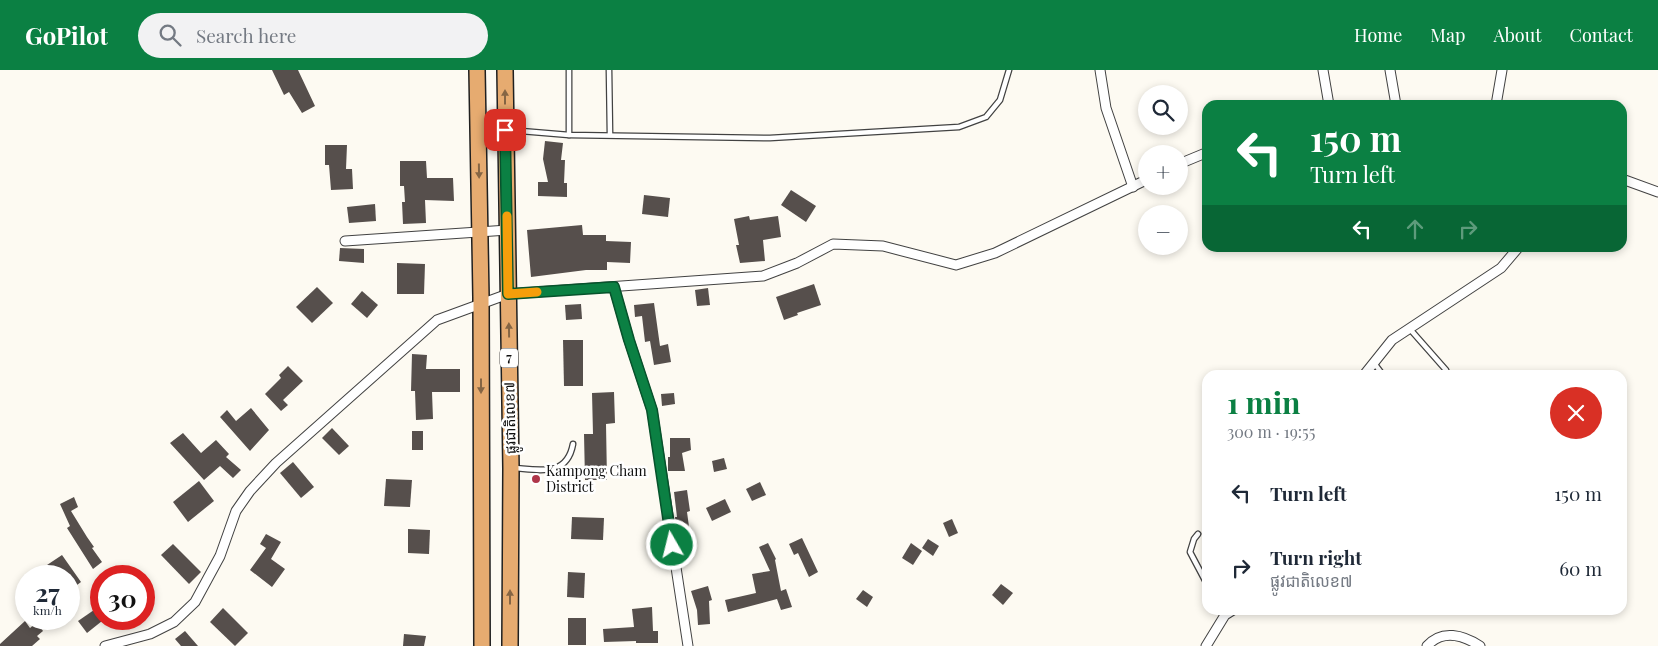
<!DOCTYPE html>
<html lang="en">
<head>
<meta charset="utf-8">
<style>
  body { margin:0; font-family:"Playfair Display","Noto Sans Khmer",serif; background:#f2f2f3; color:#1f2937; height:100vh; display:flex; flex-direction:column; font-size:19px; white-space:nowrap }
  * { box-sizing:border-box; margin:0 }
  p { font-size:16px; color:#747a83 }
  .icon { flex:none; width:28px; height:28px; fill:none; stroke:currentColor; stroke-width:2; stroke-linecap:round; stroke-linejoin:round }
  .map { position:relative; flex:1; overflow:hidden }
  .details { position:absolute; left:1202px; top:300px; width:425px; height:245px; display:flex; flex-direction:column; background:#fff; border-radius:15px; box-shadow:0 2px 8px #0003 }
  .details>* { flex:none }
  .hud { position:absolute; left:1202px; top:30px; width:425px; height:152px; border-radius:15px; box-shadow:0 2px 8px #0003; background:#0b8043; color:#fff; overflow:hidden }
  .controls { position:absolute; left:1138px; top:15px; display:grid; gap:10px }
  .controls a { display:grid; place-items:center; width:50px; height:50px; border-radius:50%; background:#fff; box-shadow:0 2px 8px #0003; font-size:25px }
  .speed { position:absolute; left:15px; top:495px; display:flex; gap:10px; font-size:25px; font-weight:700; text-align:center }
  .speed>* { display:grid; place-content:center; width:65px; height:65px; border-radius:50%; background:#fff; box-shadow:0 2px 8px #0003; line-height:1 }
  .speed small { font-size:12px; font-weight:400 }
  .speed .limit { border:8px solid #d22; background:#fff; color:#111 }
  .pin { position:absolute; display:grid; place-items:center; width:42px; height:42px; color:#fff; margin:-21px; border-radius:10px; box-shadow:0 2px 8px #0006 }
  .me { position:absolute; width:55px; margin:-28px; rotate:352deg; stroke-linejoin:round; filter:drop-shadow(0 0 4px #0008) }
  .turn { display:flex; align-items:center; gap:18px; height:105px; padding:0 25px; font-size:22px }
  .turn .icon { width:65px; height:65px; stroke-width:2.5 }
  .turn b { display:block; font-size:35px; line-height:42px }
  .lanes { display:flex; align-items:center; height:48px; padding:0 25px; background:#0003; justify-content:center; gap:25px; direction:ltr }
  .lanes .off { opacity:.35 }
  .round { display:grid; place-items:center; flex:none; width:52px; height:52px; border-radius:26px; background:#f2f2f3 }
  .overview { display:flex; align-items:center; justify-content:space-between; height:85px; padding:0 25px }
  h1 { font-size:30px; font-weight:700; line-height:38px; color:#0b8043 }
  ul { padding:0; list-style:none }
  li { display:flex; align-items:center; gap:15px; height:75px; padding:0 25px }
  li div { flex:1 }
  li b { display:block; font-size:19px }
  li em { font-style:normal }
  header { display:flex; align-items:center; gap:30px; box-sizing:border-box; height:70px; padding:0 25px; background:#0b8043; color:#fff }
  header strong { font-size:24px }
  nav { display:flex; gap:28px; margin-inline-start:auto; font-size:18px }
  .search { width:350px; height:45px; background:#f2f2f3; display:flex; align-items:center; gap:12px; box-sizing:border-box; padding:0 18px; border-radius:28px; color:#747a83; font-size:19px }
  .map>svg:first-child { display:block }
</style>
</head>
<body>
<header>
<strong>GoPilot</strong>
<div class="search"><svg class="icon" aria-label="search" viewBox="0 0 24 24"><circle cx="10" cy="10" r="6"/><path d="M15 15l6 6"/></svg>Search here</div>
<nav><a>Home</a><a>Map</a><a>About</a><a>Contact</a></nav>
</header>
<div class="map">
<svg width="1658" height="576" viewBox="0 0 1658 576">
  <rect width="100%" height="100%" fill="#fdfaf2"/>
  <g fill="#564f4c">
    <polygon points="272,0 298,0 315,36 302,43 289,22 284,25"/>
    <polygon points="545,71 563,73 561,90 565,90 564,113 567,113 567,127 538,126 538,112 548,112 543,89"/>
    <polygon points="325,75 347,75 346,99 352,99 353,119 331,120 329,95 325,95"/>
    <polygon points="400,91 426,91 427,108 453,108 454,131 425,130 426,153 403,154 402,132 405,132 404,116 400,116"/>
    <polygon points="791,120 816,136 806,152 781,135"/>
    <polygon points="644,125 670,128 668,147 642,144"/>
    <polygon points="375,134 376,151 349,153 347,137"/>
    <polygon points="749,146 750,150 778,146 781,167 763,170 765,191 740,193 736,175 739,175 734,149"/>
    <polygon points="582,155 583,165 606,165 606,171 631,172 630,193 607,192 607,200 586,200 531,207 527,160"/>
    <polygon points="340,178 364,179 364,193 339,191"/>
    <polygon points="397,193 425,194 424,224 397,224"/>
    <polygon points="814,214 821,235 797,243 798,245 784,250 776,227"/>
    <polygon points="317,217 333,233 312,253 296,237"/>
    <polygon points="708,218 710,235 697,236 695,220"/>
    <polygon points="362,221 378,235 367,248 351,234"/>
    <polygon points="654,233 660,276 668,274 671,292 654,295 650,271 645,272 642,246 635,247 634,235"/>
    <polygon points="581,234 582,249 566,250 565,235"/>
    <polygon points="563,270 583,270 583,316 564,316"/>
    <polygon points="412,284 427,285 426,299 460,299 460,322 432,322 433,349 416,350 415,321 411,321"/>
    <polygon points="288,296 303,311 283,330 288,335 281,341 265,324 281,308 279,305"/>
    <polygon points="614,322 615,353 606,354 607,410 585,410 584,364 593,364 592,323"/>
    <polygon points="674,323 675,334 662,336 661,324"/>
    <polygon points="251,338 269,360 250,381 220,347 227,340 236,351"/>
    <polygon points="332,358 349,376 339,385 322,368"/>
    <rect x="412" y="361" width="11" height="19"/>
    <polygon points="183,363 201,383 216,370 229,384 226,387 241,400 233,408 220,396 204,410 170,373"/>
    <polygon points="670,368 690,368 691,380 682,383 685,401 668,401 668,387 670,387"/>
    <polygon points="724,388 727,399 714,402 712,391"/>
    <polygon points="293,392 314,417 301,428 280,403"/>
    <polygon points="386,409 412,410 410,437 384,436"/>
    <polygon points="199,411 214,431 188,452 173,432"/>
    <polygon points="760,412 766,425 752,431 746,419"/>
    <polygon points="687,420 690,441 687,442 690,464 694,464 696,478 680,481 675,447 677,447 674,422"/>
    <polygon points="74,427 78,437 71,441 87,467 94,477 92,478 102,492 93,499 67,458 70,456 60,434"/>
    <polygon points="725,429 731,442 712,451 706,438"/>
    <polygon points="572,447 604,448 603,470 571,469"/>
    <polygon points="952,449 958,463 949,467 943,453"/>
    <polygon points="408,459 430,460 429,484 408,483"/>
    <polygon points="266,464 281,472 271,489 285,499 272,517 250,500 266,478 260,474"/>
    <polygon points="802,468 818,502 809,507 798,483 794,485 789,474"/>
    <polygon points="928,469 939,476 933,486 922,478"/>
    <polygon points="768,473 776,489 775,490 781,521 786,519 792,537 781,540 777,529 728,542 725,530 756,523 752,504 770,501 759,477"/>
    <polygon points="911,473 922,481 913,495 902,488"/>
    <polygon points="173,474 201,502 189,514 161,485"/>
    <polygon points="62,485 81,512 69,521 69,506 55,506 47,495"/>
    <polygon points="568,502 585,503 584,528 567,527"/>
    <polygon points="1001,514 1013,523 1003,535 992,525"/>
    <polygon points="708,516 712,530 709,531 710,554 698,555 697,540 691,521"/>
    <polygon points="863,520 873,527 867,537 856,529"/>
    <polygon points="652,537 653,561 658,561 658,573 636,573 636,571 604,572 603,559 634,557 632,539"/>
    <polygon points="223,538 248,563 235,576 210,552"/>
    <polygon points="94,540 102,551 87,563 78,551"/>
    <rect x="568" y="548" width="18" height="27"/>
    <polygon points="25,551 30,558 37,552 43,561 37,566 40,569 32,576 0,576 0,574"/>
    <polygon points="185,561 198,576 181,576 175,569"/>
    <polygon points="404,564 426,566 424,576 403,576"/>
  </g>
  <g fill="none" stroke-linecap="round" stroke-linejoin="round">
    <g stroke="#424242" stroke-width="7">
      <g id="service">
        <polyline points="569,0 569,65"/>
        <polyline points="609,0 610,65"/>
        <polyline points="509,60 569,65 770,68 959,57 986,47 1000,30 1009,0"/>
        <polyline points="1409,258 1446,300 1448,305"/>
        <polyline points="1374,293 1383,305"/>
        <path d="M 514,398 C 540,400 567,407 573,374"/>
        <polyline points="1198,464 1194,469 1190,482 1208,516"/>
      </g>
    </g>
    <g stroke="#424242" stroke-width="11">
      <g id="minor">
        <polyline points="1100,0 1106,38 1133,117"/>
        <polyline points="1323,0 1329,35"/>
        <polyline points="1390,0 1396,35"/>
        <polyline points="1496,35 1502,0"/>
        <polyline points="1179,94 1208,82"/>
        <polyline points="1622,109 1658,122"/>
        <polyline points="345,171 508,160"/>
        <polyline points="614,217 629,270 652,340 688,576"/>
        <polyline points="1364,305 1392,270 1501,198 1518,178"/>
        <polyline points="105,576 150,564 174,552 195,532 220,486 236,441 250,421 276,393 437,250 508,224 763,206 797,193 833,174 883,176 956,195 995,183 1146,110"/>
        <polyline points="1206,576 1225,545 1233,540"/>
        <path d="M 1427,576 C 1442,559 1463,565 1480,576"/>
      </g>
    </g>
    <g stroke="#202020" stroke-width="18">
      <g id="trunk">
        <polyline points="477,0 481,227 482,576"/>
        <polyline points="505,0 511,398 510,576"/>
      </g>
    </g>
    <use href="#service" stroke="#fff" stroke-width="4.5"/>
    <use href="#minor" stroke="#fff" stroke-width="9"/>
    <use href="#trunk" stroke="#e6ab70" stroke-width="15"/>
  </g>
  <defs><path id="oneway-solid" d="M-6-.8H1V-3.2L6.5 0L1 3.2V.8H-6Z" transform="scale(1.25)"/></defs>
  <g fill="#856544">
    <use href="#oneway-solid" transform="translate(505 27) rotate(-90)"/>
    <use href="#oneway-solid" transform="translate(479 101) rotate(89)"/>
    <use href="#oneway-solid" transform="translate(509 260) rotate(-91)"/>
    <use href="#oneway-solid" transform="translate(481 316) rotate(90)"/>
    <use href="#oneway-solid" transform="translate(510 527) rotate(-90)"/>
  </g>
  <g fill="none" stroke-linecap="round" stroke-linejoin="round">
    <g stroke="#07532c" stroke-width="12">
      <polyline id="route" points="505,60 508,224 614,217 629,270 652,340 672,475"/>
    </g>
    <use href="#route" stroke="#0b8043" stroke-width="9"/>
    <polyline stroke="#f59e0b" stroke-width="9" points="507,146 508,224 537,222"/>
  </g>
  <circle fill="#af3649" stroke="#fff" stroke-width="2" cx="536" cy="409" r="5"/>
  <g text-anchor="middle" stroke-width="5" stroke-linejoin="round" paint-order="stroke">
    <rect fill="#fff" stroke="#575757" stroke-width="1" x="500" y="278.5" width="18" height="19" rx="4"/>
    <g font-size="12" font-weight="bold" fill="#0f0f0f">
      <text x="509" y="292">7</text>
    </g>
    <g font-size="14" fill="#0f0f0f" stroke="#fff">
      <text transform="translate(510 348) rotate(-91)" y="5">ផ្លូវជាតិលេខ៧</text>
    </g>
    <g font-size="14" fill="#0f0f0f" stroke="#fff" text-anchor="start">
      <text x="546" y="406">Kampong Cham<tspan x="546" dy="16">District</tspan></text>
    </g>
  </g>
</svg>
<div class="controls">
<a><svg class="icon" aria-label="search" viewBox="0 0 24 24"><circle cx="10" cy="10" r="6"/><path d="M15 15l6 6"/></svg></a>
<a>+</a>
<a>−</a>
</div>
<div class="speed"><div>27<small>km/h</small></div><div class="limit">30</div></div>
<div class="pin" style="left:505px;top:60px;background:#d93025"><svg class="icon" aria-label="arrive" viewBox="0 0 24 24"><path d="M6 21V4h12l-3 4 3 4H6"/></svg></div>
<svg class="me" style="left:672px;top:475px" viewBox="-20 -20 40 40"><circle r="17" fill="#0b8043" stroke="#fff" stroke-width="3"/><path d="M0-11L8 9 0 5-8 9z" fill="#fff"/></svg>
<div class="hud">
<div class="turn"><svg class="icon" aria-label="left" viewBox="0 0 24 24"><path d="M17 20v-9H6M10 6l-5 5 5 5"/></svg><div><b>150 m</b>Turn left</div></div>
<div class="lanes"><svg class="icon" aria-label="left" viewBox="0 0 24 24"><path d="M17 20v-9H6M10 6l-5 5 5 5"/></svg><svg class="icon off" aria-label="ahead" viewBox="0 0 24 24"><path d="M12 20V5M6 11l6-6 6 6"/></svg><svg class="icon off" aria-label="right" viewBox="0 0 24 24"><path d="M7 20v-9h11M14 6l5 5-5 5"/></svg></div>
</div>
<section class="details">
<div class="overview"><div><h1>1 min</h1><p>300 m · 19:55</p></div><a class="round" style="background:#d93025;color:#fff"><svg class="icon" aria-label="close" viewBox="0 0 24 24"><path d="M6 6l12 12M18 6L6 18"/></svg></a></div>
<ul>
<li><svg class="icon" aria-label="left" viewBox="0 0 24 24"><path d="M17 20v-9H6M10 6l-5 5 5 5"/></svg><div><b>Turn left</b></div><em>150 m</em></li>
<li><svg class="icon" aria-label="right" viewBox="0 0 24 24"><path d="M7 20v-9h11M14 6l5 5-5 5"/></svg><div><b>Turn right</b><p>ផ្លូវជាតិលេខ៧</p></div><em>60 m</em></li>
</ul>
</section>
</div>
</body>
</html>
